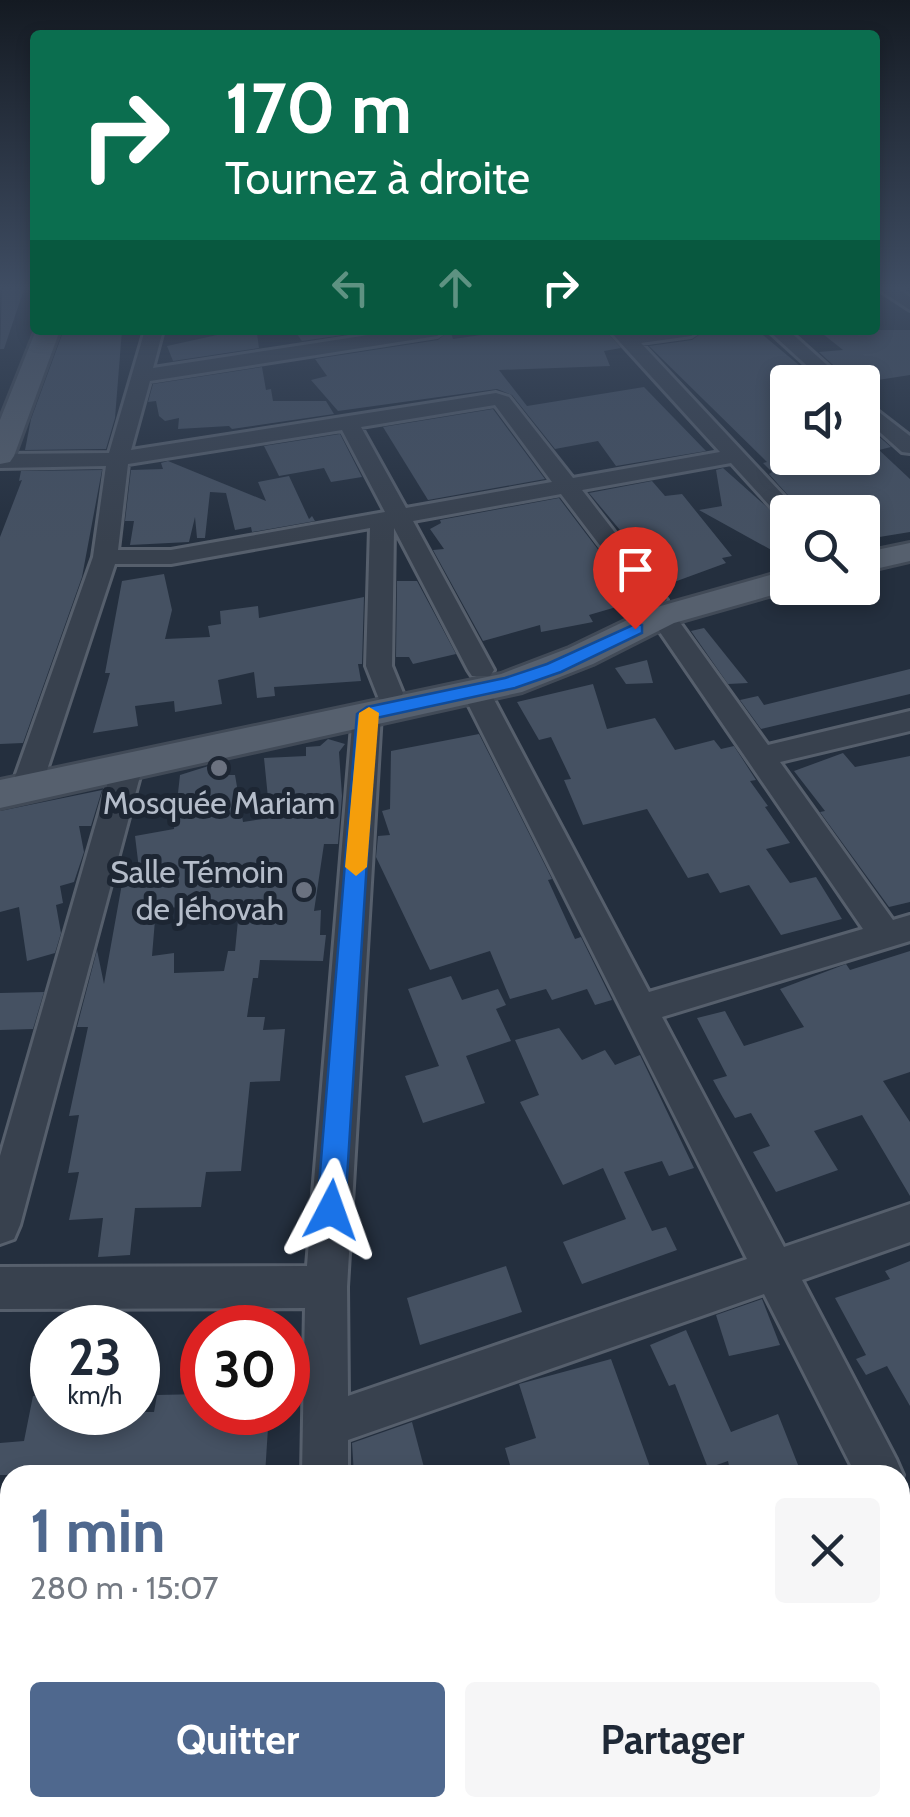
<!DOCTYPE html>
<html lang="fr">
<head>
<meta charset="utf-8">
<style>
  body { margin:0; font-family:Cabin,sans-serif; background:#f6f6f7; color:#1f2937; height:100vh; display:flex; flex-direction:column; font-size:38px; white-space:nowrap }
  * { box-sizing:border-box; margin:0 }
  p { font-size:32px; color:#747a83 }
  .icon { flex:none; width:55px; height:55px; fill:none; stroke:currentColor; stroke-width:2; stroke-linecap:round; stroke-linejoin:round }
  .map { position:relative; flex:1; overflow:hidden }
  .sheet { position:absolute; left:0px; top:1465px; width:910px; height:352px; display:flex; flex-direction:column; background:#fff; border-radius:30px 30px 0 0; box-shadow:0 5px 15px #0003 }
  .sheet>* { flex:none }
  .banner { position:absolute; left:30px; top:30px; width:850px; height:305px; border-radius:10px; box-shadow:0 5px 15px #0003; background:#0b6e4f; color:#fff; overflow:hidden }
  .fabs { position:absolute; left:770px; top:365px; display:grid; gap:20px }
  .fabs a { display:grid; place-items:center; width:110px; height:110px; border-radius:10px; background:#fff; box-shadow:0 5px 15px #0003; font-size:50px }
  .speed { position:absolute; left:30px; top:1305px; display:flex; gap:20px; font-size:50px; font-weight:700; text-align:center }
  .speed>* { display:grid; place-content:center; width:130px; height:130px; border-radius:50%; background:#fff; box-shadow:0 5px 15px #0003; line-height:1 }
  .speed small { font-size:25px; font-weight:400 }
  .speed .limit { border:15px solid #d22; background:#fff; color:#111 }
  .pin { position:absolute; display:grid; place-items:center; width:85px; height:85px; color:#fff; margin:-102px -42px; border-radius:50% 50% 50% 0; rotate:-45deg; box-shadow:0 0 10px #0007 }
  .pin .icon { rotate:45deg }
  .me { position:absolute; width:110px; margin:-55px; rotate:4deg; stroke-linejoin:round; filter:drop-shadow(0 0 8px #0008) }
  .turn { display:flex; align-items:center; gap:35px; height:210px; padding:0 30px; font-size:45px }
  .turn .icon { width:130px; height:130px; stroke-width:2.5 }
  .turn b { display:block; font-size:70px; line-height:85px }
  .lanes { display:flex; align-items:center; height:95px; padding:0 30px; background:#0003; justify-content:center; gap:50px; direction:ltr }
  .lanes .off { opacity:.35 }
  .round { display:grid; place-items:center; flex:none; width:105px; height:105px; border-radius:10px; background:#f6f6f7 }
  .summary { display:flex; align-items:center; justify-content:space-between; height:170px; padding:0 30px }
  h1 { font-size:60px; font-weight:700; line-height:75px; color:#4f688e }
  .action { display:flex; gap:20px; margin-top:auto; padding:20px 30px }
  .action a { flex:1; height:115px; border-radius:10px; background:#4f688e; color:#fff; font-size:40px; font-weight:700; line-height:115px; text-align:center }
  .action a+a { background:#f6f6f7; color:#1f2937 }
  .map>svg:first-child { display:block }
</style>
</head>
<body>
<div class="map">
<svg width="910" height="1817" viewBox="0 0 910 1817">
  <rect width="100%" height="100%" fill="#242f3e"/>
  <g fill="#455162" fill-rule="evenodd">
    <polygon points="2,289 24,289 4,349 0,349"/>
    <polygon points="72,330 122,330 115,418 106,449 25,450 31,419 63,332"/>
    <polygon points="240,330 248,335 257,334 259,348 173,361 167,346"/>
    <polygon points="294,330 376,330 302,341"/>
    <polygon points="450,330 453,339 517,330 605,330 621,348 604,351 610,366 499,370 527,406 644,387 706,451 616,466 598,441 555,449 512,395 497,389 338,411 311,380 327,376 315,359 438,340"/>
    <polygon points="719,330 757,330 817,380 788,382 788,458 862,458 862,422 891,447 879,450 910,479 910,532 867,539 862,535 862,512 803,512 769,474 772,472 763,463 767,462 649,346 692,340 703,332"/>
    <polygon points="818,330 910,330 910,375 865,382 855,374 845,376 819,352 843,350"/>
    <polygon points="262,367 266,390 271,389 273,401 326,401 334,414 232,429 229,426 178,429 179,418 165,421 159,416 156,401 148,402 153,384"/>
    <polygon points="493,409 545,479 428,500 383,427"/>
    <polygon points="340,434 362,477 331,482 324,468 279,476 264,446"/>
    <polygon points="168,461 266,501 258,482 289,476 309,519 312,516 315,521 252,532 251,527 235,530 226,493 210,492 205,538 197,538 195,517 189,542 130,545 134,521 125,521 131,470 163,469 161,463"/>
    <polygon points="723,468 788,526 788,544 775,552 699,510 722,506 716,470"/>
    <polygon points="102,470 82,577 23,743 0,744 0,537 22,480 19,481 21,471"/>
    <polygon points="652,481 665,496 682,494 732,556 722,558 726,563 666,585 589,493"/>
    <polygon points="559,498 606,560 622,587 615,587 630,603 589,615 593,622 541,632 540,625 483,641 433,550 444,549 430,529 441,523 440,520"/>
    <polygon points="164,574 172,610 165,639 210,637 208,626 221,624 220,611 258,606 259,618 364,597 362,664 358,664 361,681 274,687 275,696 257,698 254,672 218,680 222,704 175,712 174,701 135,706 138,726 93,733 110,673 105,673 122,581"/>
    <polygon points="397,581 417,581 456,654 413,664 409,657 396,657"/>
    <polygon points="704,628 748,683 728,684 691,631"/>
    <polygon points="647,660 653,683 626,684 615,668"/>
    <polygon points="910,669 910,694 761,729 740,700 758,696 764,705"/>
    <polygon points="593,684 607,729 655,718 675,750 714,740 721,749 734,746 756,780 750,781 768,806 765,807 790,843 766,849 790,883 816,877 842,919 781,935 749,885 720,893 708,873 688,878 647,809 583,825 564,780 571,779 551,737 539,740 517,702"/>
    <polygon points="479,734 552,879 548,880 575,939 581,937 612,1000 595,1005 587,989 552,1000 546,989 510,999 490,951 430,970 376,857 378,836 390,835 382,811 390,809 391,751"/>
    <path d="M 328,739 L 345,744 L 339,752 L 342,796 L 338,844 L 324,844 L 314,911 L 321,910 L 320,935 L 326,935 L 323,961 L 260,960 L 258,978 L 253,978 L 247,1017 L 265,1017 L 263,1030 L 285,1029 L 280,1081 L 250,1082 L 241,1171 L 206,1172 L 201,1207 L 135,1208 L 130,1255 L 98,1257 L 103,1218 L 69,1220 L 79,1172 L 68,1173 L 79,1115 L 69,1116 L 88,1027 L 77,1027 L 97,950 L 104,984 L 123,878 L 129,871 L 139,869 L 135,836 L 174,829 L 180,775 L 218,763 L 219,775 L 235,775 L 243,822 L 270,818 L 264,758 L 306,756 L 306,747 L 320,746 ZM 228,906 L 227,910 L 239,910 L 235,951 L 228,951 L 224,971 L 174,973 L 174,953 L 152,956 L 156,908 Z"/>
    <polygon points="843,753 855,767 910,756 910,902 889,907 820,812 825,811 794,771"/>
    <polygon points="102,790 91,826 79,826 84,852 74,882 60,886 63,903 56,905 61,933 55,953 27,961 19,907 0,912 0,811"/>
    <polygon points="910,951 910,1072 883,1081 910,1122 910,1196 862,1115 814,1131 838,1170 776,1192 753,1152 770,1146 751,1113 735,1118 723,1098 713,1080 727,1076 697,1018 725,1011 744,1046 804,1027 780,989 846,964 850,970"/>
    <polygon points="451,976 462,1000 498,989 506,1005 496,1009 511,1041 466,1056 485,1103 423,1123 405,1076 439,1066 408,989"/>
    <polygon points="44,992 33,1029 0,1030 0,993"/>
    <polygon points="559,1028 582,1060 605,1050 615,1065 640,1055 694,1168 669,1176 662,1161 624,1172 652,1231 666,1227 677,1250 582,1284 563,1242 626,1219 603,1168 563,1185 520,1102 539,1095 515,1040"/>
    <polygon points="910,1261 910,1406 887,1366 866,1375 856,1359 866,1355 835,1298 890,1279 885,1271"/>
    <polygon points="506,1266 522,1312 420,1345 407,1298"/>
    <polygon points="762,1299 780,1345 729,1356 716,1315"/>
    <polygon points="686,1330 731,1432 778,1414 802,1475 731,1475 728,1461 708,1468 675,1384 669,1386 650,1345"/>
    <polygon points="611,1359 653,1475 513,1475 505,1448 536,1438 519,1384"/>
    <polygon points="202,1394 202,1412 269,1412 265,1475 213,1475 214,1465 145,1469 144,1475 0,1475 0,1443 24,1441 33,1396 52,1396 52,1412 154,1412 157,1395"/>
    <polygon points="412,1422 426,1475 354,1475 352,1443"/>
  </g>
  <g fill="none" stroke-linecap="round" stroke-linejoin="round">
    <g stroke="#565f6c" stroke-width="6">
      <g id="minor">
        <polygon points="878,289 899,289 910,297 910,310"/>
        <path d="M 145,330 L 163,330 L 153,368 L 401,330 L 446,330 L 437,336 L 150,381 L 131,450 L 496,393 L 509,397 L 573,478 L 720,452 L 609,330 L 628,330 L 632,334 L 700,330 L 691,336 L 641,343 L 799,512 L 788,512 L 788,519 L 780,517 L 731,463 L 582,490 L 667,600 L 654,608 L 645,605 L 561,494 L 413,521 L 494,670 L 490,676 L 472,676 L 468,670 L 394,528 L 392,666 L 403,693 L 399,699 L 379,699 L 366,666 L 370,528 L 171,564 L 115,564 L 41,788 L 36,796 L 26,799 L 16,796 L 11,788 L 93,557 L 106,466 L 0,468 L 0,454 L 109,453 ZM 495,405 L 552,482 L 406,508 L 361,427 ZM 342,430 L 385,512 L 171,550 L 118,550 L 128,464 Z"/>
        <polygon points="768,330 788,330 846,382 825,382"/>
        <polygon points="862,399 910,436 910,453 902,452 862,416"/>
        <polygon points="662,608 671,610 768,745 910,711 910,731 780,762 893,920 910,915 910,941 662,1017 784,1247 910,1204 910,1242 802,1280 896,1459 903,1475 900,1482 900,1475 856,1475 764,1294 348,1440 348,1475 302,1475 305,1308 0,1309 0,1267 307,1266 353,714 357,707 377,707 381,714 347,1287 348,1396 747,1259 462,692 466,686 486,686 490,692 649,992 863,929 649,616"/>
        <polygon points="128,755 138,758 143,765 20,1225 14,1239 0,1244 0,1156 113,765 118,758"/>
        <polygon points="900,1491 910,1496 910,1559 900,1555"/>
        <polygon points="283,1808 337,1808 336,1817 282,1817"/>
      </g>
    </g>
    <g stroke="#414a57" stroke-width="6">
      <g id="major">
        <polygon points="36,330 60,330 14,456 10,462 0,464 0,420"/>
        <polygon points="910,543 910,561 862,572 862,553"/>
        <polygon points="788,570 788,588 797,588 674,623 593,664 522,692 0,808 0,780 501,674 569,648 650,609"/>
        <polygon points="910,1716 910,1785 900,1790 900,1720"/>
        <polygon points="729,1808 818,1808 815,1817 726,1817"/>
      </g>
    </g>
    <use href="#minor" fill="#38414e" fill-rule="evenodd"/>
    <use href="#major" fill="#56606e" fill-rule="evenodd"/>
  </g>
  <linearGradient id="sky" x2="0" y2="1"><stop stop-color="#141a22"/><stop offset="0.53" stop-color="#3f4d63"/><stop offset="1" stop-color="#3f4d63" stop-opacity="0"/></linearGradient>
  <rect width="910" height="543" fill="url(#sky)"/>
  <polygon fill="#1a73e8" stroke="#114b97" stroke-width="2.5" points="635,624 642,625 642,633 561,672 515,688 376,718 345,1210 341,1220 331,1224 321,1220 317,1210 357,714 367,707 505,678 547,664"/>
  <polygon fill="#f59e0b" points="369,707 379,713 367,867 356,876 345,867 359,713"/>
  <g fill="#6b7280" stroke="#1d2633" stroke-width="4">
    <circle cx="219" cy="768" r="10"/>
    <circle cx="304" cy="890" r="10"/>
  </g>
  <g text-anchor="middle" stroke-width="10" stroke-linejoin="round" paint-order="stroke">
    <g font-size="32" fill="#b4bcc9" stroke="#1d2633">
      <text x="219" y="814">Mosquée Mariam</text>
      <text x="284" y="883" text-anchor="end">Salle Témoin<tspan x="284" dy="37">de Jéhovah</tspan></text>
    </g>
  </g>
</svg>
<div class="fabs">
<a><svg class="icon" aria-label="sound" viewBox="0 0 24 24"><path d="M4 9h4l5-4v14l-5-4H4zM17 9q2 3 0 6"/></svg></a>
<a><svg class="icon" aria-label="search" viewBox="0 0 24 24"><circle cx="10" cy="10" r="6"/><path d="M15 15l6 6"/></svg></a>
</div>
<div class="speed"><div>23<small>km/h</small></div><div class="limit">30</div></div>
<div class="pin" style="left:635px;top:629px;background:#d93025"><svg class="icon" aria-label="arrive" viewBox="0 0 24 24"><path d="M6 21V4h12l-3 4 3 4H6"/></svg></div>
<svg class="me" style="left:331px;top:1210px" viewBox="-20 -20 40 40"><path d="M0-17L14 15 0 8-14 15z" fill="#1a73e8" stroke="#fff" stroke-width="4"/></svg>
<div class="banner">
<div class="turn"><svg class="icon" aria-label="right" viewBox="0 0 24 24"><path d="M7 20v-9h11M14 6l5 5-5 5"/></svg><div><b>170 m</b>Tournez à droite</div></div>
<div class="lanes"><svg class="icon off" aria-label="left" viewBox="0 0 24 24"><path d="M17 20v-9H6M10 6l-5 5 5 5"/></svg><svg class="icon off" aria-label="ahead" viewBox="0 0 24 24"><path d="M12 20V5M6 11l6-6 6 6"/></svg><svg class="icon" aria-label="right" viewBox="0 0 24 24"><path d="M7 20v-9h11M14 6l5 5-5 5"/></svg></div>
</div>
<section class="sheet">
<div class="summary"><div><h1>1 min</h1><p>280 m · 15:07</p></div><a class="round"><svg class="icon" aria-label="close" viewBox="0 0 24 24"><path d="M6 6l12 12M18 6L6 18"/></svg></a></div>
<div class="action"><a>Quitter</a><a>Partager</a></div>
</section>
</div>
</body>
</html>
